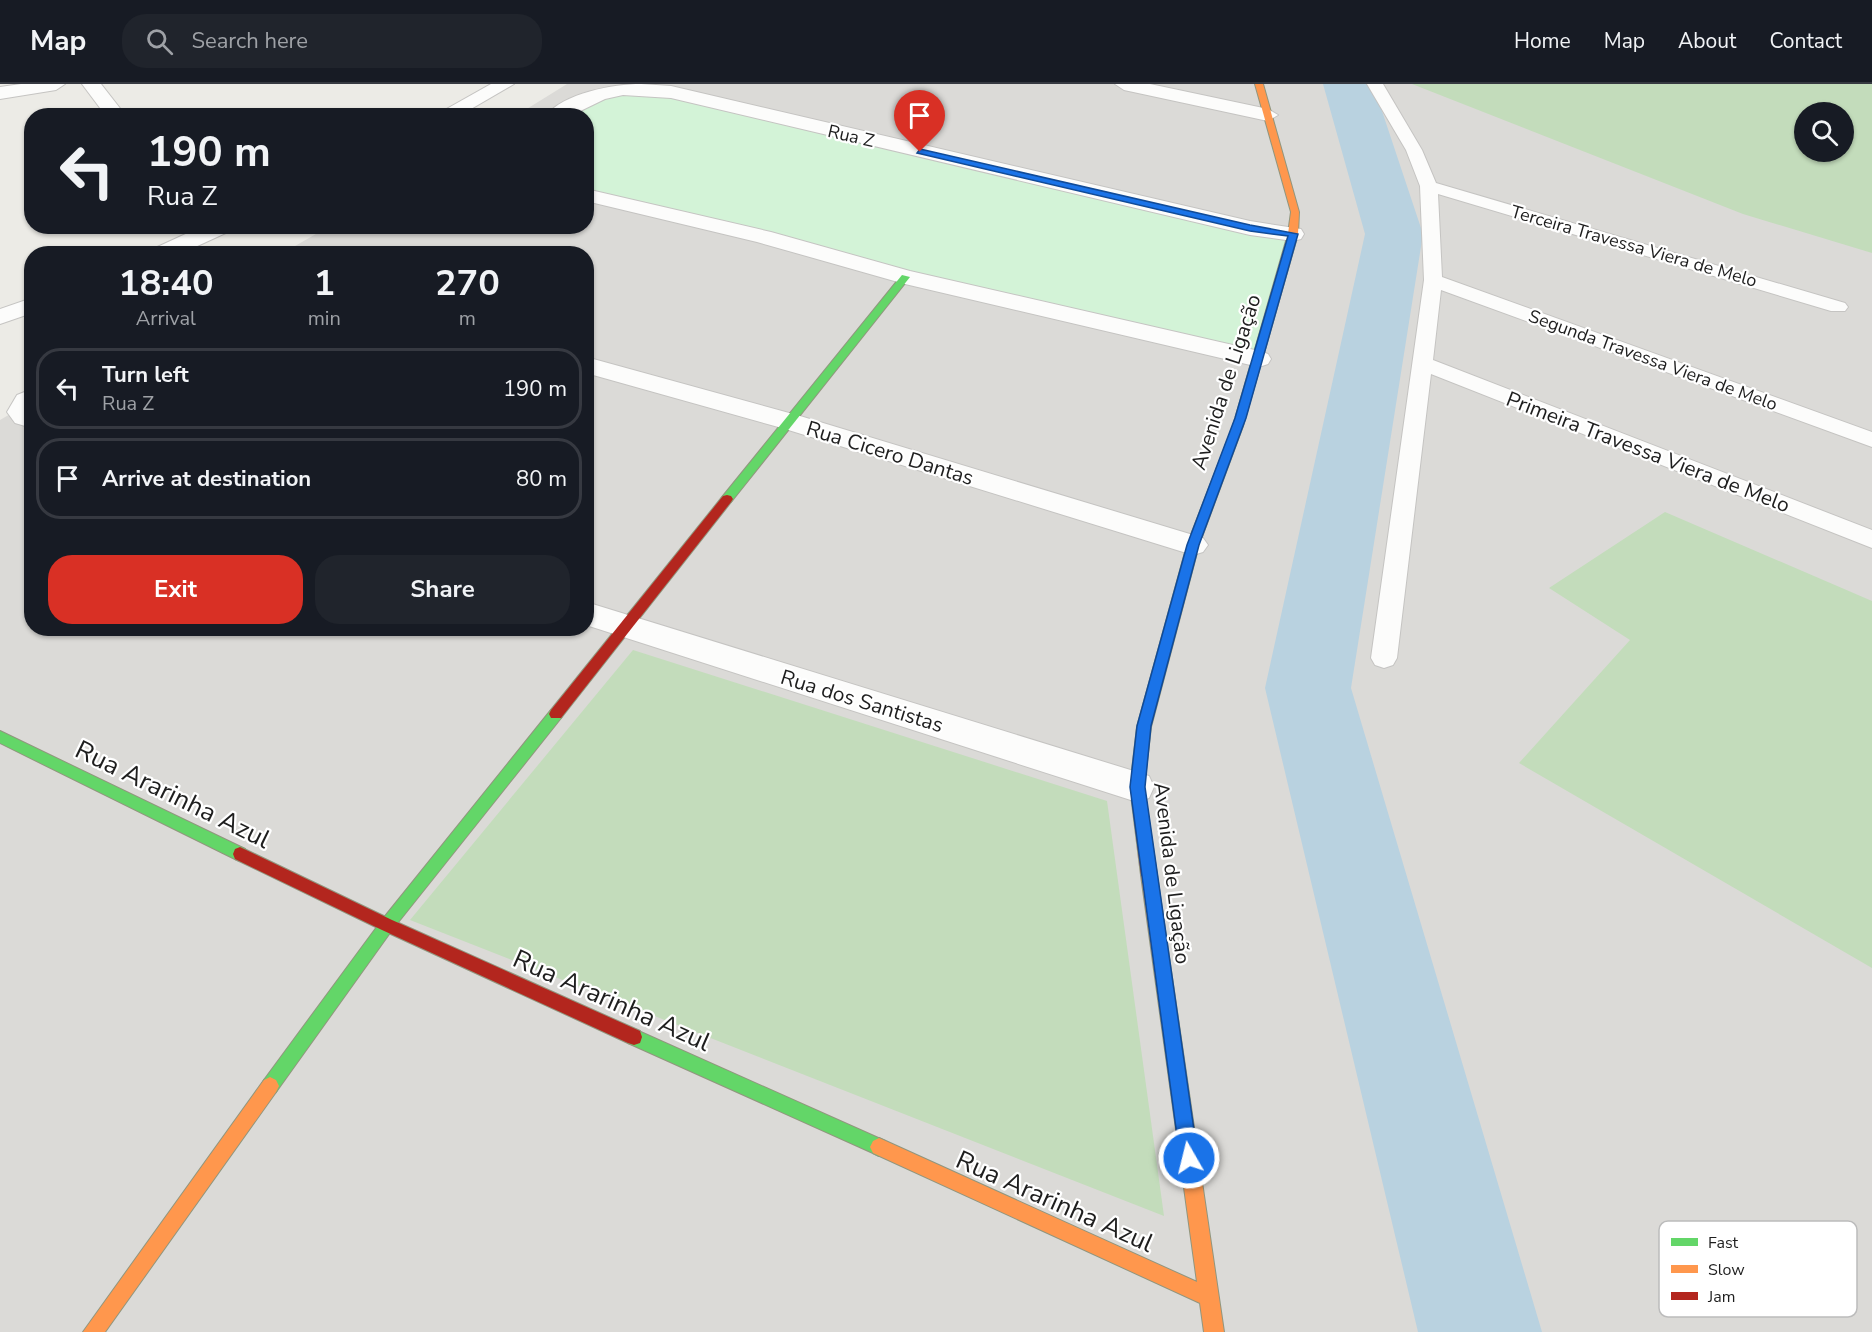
<!DOCTYPE html>
<html lang="en">
<head>
<meta charset="utf-8">
<style>
  body { margin:0; font-family:"Nunito Sans",sans-serif; background:#20242c; color:#f1f3f6; height:100vh; display:flex; flex-direction:column; font-size:22px; white-space:nowrap }
  * { box-sizing:border-box; margin:0 }
  p { font-size:20px; color:#9ea1a6 }
  .icon { flex:none; width:33px; height:33px; fill:none; stroke:currentColor; stroke-width:2; stroke-linecap:round; stroke-linejoin:round }
  .map { position:relative; flex:1; overflow:hidden }
  .drawer { position:absolute; left:24px; top:162px; width:570px; height:390px; display:flex; flex-direction:column; background:#171b24; border-radius:24px; box-shadow:0 2px 4px #0004 }
  .drawer>* { flex:none }
  .hud { position:absolute; left:24px; top:24px; width:570px; height:126px; border-radius:24px; box-shadow:0 2px 4px #0004; background:#171b24; color:#f1f3f6; overflow:hidden }
  .fabs { position:absolute; left:1794px; top:18px; display:grid; gap:12px }
  .fabs a { display:grid; place-items:center; width:60px; height:60px; border-radius:50%; background:#171b24; box-shadow:0 2px 4px #0004; font-size:30px }
  .pin { position:absolute; display:grid; place-items:center; width:51px; height:51px; color:#fff; margin:-62px -26px; border-radius:50% 50% 50% 0; rotate:-45deg; box-shadow:0 0 6px #0007 }
  .pin .icon { rotate:45deg }
  .me { position:absolute; width:66px; margin:-33px; rotate:352deg; stroke-linejoin:round; filter:drop-shadow(0 0 4px #0008) }
  .turn { display:flex; align-items:center; gap:21px; height:126px; padding:0 24px; font-size:27px }
  .turn .icon { width:78px; height:78px; stroke-width:2.5 }
  .turn b { display:block; font-size:42px; line-height:51px }
  .eta { display:flex; justify-content:space-evenly; align-items:center; height:102px; text-align:center }
  .eta b { font-size:36px; font-weight:700; line-height:42px }
  .cta { display:flex; gap:12px; margin-top:auto; padding:12px 24px }
  .cta a { flex:1; height:69px; border-radius:24px; background:#d93025; color:#fff; font-size:24px; font-weight:700; line-height:69px; text-align:center }
  .cta a+a { background:#20242c; color:#f1f3f6 }
  ul { padding:0; list-style:none }
  li { display:flex; align-items:center; gap:18px; height:81px; margin:0 12px 9px; padding:0 12px; border:3px solid #363941; border-radius:24px }
  li div { flex:1 }
  li b { display:block; font-size:22px }
  li em { font-style:normal }
  header { display:flex; align-items:center; gap:36px; box-sizing:border-box; height:84px; padding:0 30px; background:#171b24; border-bottom:2px solid #363941 }
  header strong { font-size:28px }
  nav { display:flex; gap:33px; margin-inline-start:auto; font-size:21px }
  .search { width:420px; height:54px; background:#20242c; display:flex; align-items:center; gap:15px; box-sizing:border-box; padding:0 21px; border-radius:24px; color:#9ea1a6; font-size:22px }
  .map>svg:first-child { display:block }
</style>
</head>
<body>
<header>
<strong>Map</strong>
<div class="search"><svg class="icon" aria-label="search" viewBox="0 0 24 24"><circle cx="10" cy="10" r="6"/><path d="M15 15l6 6"/></svg>Search here</div>
<nav><a>Home</a><a>Map</a><a>About</a><a>Contact</a></nav>
</header>
<div class="map">
<svg width="1872" height="1248" viewBox="0 0 1872 1248">
  <rect width="100%" height="100%" fill="#ecebe6"/>
  <path fill="#dbdad7" fill-rule="evenodd" d="M 567,0 L 1872,0 L 1872,1248 L 0,1248 L 0,336 L 31,318 L 32,544 L 586,544 L 586,170 L 283,169 L 328,143 L 586,142 L 586,32 L 517,31 ZM 1804,28 L 1844,28 L 1844,68 L 1804,68 Z"/>
  <g fill="#c3dcbb" fill-rule="evenodd">
    <path d="M 1412,0 L 1872,0 L 1872,169 L 1743,130 ZM 1804,28 L 1844,28 L 1844,68 L 1804,68 Z"/>
    <polygon points="1665,428 1872,517 1872,884 1519,679 1630,556 1549,504"/>
    <polygon points="633,566 1107,717 1164,1132 410,836"/>
  </g>
  <polygon fill="#d3f3d7" points="632,2 1296,150 1261,274 587,108 586,32 561,32"/>
  <g fill="none" stroke-linecap="round" stroke-linejoin="round">
    <polygon fill="#b9d2e0" fill-rule="evenodd" points="1323,0 1373,0 1423,150 1351,604 1542,1248 1418,1248 1265,604 1365,150"/>
    <g stroke="#c5c4c2" stroke-width="2">
      <polygon id="lane" points="1367,0 1383,0 1422,66 1436,99 1845,219 1848,223 1845,227 1831,227 1438,110 1442,193 1872,348 1872,363 1441,206 1433,276 1872,446 1872,464 1431,290 1397,574 1393,581 1384,584 1375,581 1371,574 1424,196 1420,102 1406,66"/>
    </g>
    <g stroke="#c5c4c2" stroke-width="2">
      <g id="street">
        <polygon points="21,0 65,0 56,6 0,15 0,3"/>
        <polygon points="82,0 101,0 126,32 106,32"/>
        <polygon points="491,0 514,0 459,32 434,32"/>
        <path d="M 641,0 L 671,2 L 1250,137 L 1301,145 L 1304,150 L 1301,155 L 1293,157 L 1250,151 L 671,14 L 623,11 L 605,15 L 570,32 L 546,32 C 563,9 614,0 641,0 Z"/>
        <polygon points="1115,0 1150,0 1268,25 1278,31 1268,37 1124,6"/>
        <polygon points="586,105 771,148 910,187 1259,267 1268,270 1271,275 1268,280 1259,283 905,200 757,158 586,117"/>
        <polygon points="203,142 233,142 230,147 180,170 150,170 153,165"/>
        <polygon points="32,214 32,229 0,240 0,225"/>
        <polygon points="586,273 800,332 1203,454 1208,461 1203,468 1193,471 782,344 586,289"/>
        <polygon points="32,305 32,344 15,339 7,328 17,311"/>
        <polygon points="586,518 1137,688 1149,692 1154,703 1149,714 1137,718 586,541"/>
      </g>
    </g>
    <g stroke="#91967e" stroke-width="2">
      <g id="fast">
        <polygon points="902,191 910,193 731,418 723,418 721,415 723,412"/>
        <polygon points="556,624 561,626 563,630 561,634 392,846 276,1008 270,1011 264,1008 261,1002 264,996 382,836 551,626"/>
        <polygon points="0,647 245,765 247,770 245,775 240,777 235,775 0,659"/>
        <polygon points="634,945 885,1057 888,1063 885,1069 879,1072 873,1069 628,959 626,953 628,947"/>
      </g>
    </g>
    <g stroke="#91967e" stroke-width="2">
      <g id="slow">
        <polygon points="1255,0 1263,0 1299,128 1298,150 1243,342 1238,346 1233,342 1288,150 1291,128"/>
        <polygon points="1149,784 1154,786 1157,791 1224,1248 1204,1248 1200,1219 873,1069 870,1063 873,1057 879,1054 1197,1198 1141,791 1144,786"/>
        <polygon points="270,993 276,996 279,1002 276,1008 105,1248 83,1248 264,996"/>
      </g>
    </g>
    <g stroke="#91967e" stroke-width="2">
      <g id="jam">
        <polygon points="1238,338 1243,342 1199,461 1151,643 1144,703 1157,791 1154,796 1149,798 1144,796 1141,791 1130,703 1137,643 1187,461 1233,342"/>
        <polygon points="727,411 731,412 733,415 731,418 561,634 551,634 549,630 551,626 723,412"/>
        <polygon points="240,763 392,836 640,947 642,953 640,959 634,961 628,959 382,846 235,775 233,770 235,765"/>
      </g>
    </g>
    <use href="#lane" fill="#fcfcfb" fill-rule="evenodd"/>
    <use href="#street" fill="#fcfcfb" fill-rule="evenodd"/>
    <use href="#fast" fill="#63d668" fill-rule="evenodd"/>
    <use href="#slow" fill="#ff974d" fill-rule="evenodd"/>
    <use href="#jam" fill="#b3261e" fill-rule="evenodd"/>
  </g>
  <polygon fill="#1a73e8" stroke="#114b97" stroke-width="1.5" points="920,65 1250,141 1298,150 1246,334 1199,461 1151,642 1145,703 1198,1074 1196,1080 1189,1083 1183,1080 1180,1074 1130,703 1137,642 1187,461 1235,334 1288,152 1250,147 917,69"/>
  <g text-anchor="middle" stroke-width="4.5" stroke-linejoin="round" paint-order="stroke">
    <g font-size="18" fill="#1e1e1e" stroke="#fff">
      <text transform="translate(851 52) rotate(13)" y="6">Rua Z</text>
      <text transform="translate(1634 162) rotate(16)" y="6">Terceira Travessa Viera de Melo</text>
      <text transform="translate(1653 276) rotate(20)" y="6">Segunda Travessa Viera de Melo</text>
    </g>
    <g font-size="21" fill="#1e1e1e" stroke="#fff">
      <text transform="translate(1226 298) rotate(-72)" y="7">Avenida de Ligação</text>
      <text transform="translate(1648 368) rotate(21)" y="7">Primeira Travessa Viera de Melo</text>
      <text transform="translate(890 369) rotate(17)" y="7">Rua Cicero Dantas</text>
      <text transform="translate(862 617) rotate(17)" y="7">Rua dos Santistas</text>
      <text transform="translate(1172 789) rotate(83)" y="7">Avenida de Ligação</text>
    </g>
    <g font-size="26" fill="#1e1e1e" stroke="#fff">
      <text transform="translate(173 710) rotate(26)" y="9">Rua Ararinha Azul</text>
      <text transform="translate(612 916) rotate(24)" y="9">Rua Ararinha Azul</text>
      <text transform="translate(1055 1117) rotate(24)" y="9">Rua Ararinha Azul</text>
    </g>
  </g>
  <rect x="1659" y="1137" width="198" height="96" rx="9" fill="#fff" stroke="#bcbcbc" stroke-width="1.5"/>
  <rect x="1671" y="1154" width="27" height="8" fill="#63d668"/>
  <rect x="1671" y="1181" width="27" height="8" fill="#ff974d"/>
  <rect x="1671" y="1208" width="27" height="8" fill="#b3261e"/>
  <g font-size="16" fill="#1e1e1e">
    <text x="1708" y="1164">Fast</text>
    <text x="1708" y="1191">Slow</text>
    <text x="1708" y="1218">Jam</text>
  </g>
</svg>
<div class="fabs">
<a><svg class="icon" aria-label="search" viewBox="0 0 24 24"><circle cx="10" cy="10" r="6"/><path d="M15 15l6 6"/></svg></a>
</div>
<div class="pin" style="left:920px;top:68px;background:#d93025"><svg class="icon" aria-label="arrive" viewBox="0 0 24 24"><path d="M6 21V4h12l-3 4 3 4H6"/></svg></div>
<svg class="me" style="left:1189px;top:1074px" viewBox="-20 -20 40 40"><circle r="17" fill="#1a73e8" stroke="#fff" stroke-width="3"/><path d="M0-11L8 9 0 5-8 9z" fill="#fff"/></svg>
<div class="hud">
<div class="turn"><svg class="icon" aria-label="left" viewBox="0 0 24 24"><path d="M17 20v-9H6M10 6l-5 5 5 5"/></svg><div><b>190 m</b>Rua Z</div></div>
</div>
<section class="drawer">
<div class="eta">
<div><b>18:40</b><p>Arrival</p></div>
<div><b>1</b><p>min</p></div>
<div><b>270</b><p>m</p></div>
</div>
<ul>
<li><svg class="icon" aria-label="left" viewBox="0 0 24 24"><path d="M17 20v-9H6M10 6l-5 5 5 5"/></svg><div><b>Turn left</b><p>Rua Z</p></div><em>190 m</em></li>
<li><svg class="icon" aria-label="arrive" viewBox="0 0 24 24"><path d="M6 21V4h12l-3 4 3 4H6"/></svg><div><b>Arrive at destination</b></div><em>80 m</em></li>
</ul>
<div class="cta"><a>Exit</a><a>Share</a></div>
</section>
</div>
</body>
</html>
